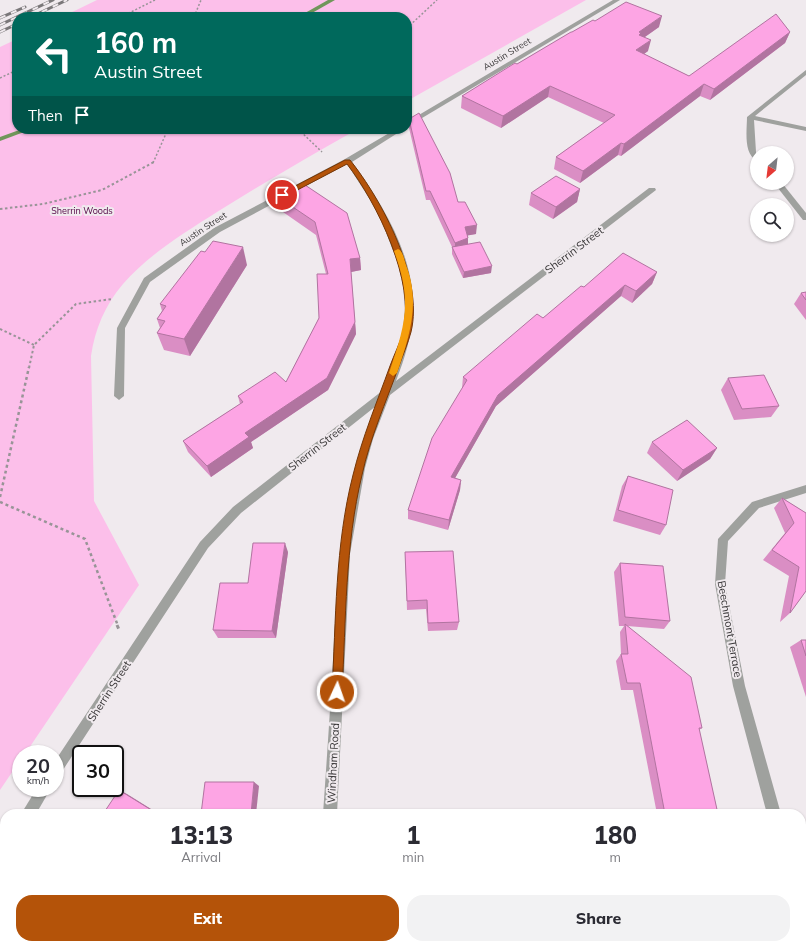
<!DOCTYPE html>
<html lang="en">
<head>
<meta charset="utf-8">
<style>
  body { margin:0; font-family:Mulish,sans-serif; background:#f2f2f3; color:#2b2b33; height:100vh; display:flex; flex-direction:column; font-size:15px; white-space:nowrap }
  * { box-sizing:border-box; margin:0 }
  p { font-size:13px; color:#7c7c81 }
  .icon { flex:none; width:22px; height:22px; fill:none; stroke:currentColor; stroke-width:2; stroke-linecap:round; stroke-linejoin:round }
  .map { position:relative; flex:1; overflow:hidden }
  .sheet { position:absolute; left:0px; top:809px; width:806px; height:140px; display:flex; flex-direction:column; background:#fff; border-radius:16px 16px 0 0; box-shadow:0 1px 3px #0004 }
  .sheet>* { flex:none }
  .guide { position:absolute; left:12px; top:12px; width:400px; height:122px; border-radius:16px; box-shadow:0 1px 3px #0004; background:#00695c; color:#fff; overflow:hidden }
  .needle { width:26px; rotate:208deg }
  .buttons { position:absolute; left:750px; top:146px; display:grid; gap:8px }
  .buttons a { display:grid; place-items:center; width:44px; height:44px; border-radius:50%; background:#fff; box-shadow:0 1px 3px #0004; font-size:20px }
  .speed { position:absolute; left:12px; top:745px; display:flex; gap:8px; font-size:20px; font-weight:700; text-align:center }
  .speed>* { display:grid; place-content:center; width:52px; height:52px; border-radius:50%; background:#fff; box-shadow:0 1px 3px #0004; line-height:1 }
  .speed small { font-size:10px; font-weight:400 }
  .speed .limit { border:2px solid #111; border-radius:6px; background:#fff; color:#111 }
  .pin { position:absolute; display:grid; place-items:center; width:34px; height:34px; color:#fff; margin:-17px; border:2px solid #fff; border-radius:50%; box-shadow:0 1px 4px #0007 }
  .me { position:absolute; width:44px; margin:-22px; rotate:3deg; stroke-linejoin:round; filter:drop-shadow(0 0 3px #0008) }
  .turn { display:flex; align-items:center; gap:14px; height:84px; padding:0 16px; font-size:18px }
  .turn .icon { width:52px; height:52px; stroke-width:2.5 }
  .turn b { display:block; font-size:28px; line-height:34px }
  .then { display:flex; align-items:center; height:38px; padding:0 16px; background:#0003; gap:8px; font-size:15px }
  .eta { display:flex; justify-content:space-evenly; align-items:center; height:68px; text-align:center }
  .eta b { font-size:24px; font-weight:800; line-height:28px }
  .primary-button { display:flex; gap:8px; margin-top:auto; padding:8px 16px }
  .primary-button a { flex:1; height:46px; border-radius:16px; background:#b45309; color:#fff; font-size:16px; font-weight:800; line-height:46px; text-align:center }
  .primary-button a+a { background:#f2f2f3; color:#2b2b33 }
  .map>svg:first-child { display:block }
</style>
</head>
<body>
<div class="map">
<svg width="806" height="949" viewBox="0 0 806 949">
  <rect width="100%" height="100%" fill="#f0eaee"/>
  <g fill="#fcbfea">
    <polygon points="97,0 586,0 407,101 407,17 62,17"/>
    <path d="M 17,39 L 17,129 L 358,129 C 310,156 263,183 217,212 C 184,233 148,255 123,284 C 105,305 95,329 91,356 L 94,501 L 139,585 L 25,754 L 21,754 L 21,759 L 0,790 L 0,47 Z"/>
  </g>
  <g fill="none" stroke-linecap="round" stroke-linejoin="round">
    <g fill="#70965a" fill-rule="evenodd">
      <polygon points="328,0 335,0 305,17 298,17"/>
      <polygon points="22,129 32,129 0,141 0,137"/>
    </g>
    <g stroke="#989497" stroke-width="1.5" stroke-dasharray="2 2" stroke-linecap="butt">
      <polyline points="121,17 155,0"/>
      <polyline points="194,17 201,0"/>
      <polyline points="407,28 437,0"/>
      <polyline points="0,78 17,70"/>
      <polyline points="298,129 322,152"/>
      <polyline points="153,163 168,129"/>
    </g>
    <g stroke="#989497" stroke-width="2" stroke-dasharray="2.5 2.5" stroke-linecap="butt">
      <polyline points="0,209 43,204 102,190 154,162"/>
      <polyline points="0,329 34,345"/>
      <polyline points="29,368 34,345 76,304 112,299"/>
    </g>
    <g stroke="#989497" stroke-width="2.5" stroke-dasharray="3 3" stroke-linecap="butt">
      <polyline points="0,497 29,367"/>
      <polyline points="0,502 85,539 118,626"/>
    </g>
    <polyline stroke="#989497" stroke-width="3" stroke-dasharray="4 4" stroke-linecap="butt" points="117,625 120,632"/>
    <g fill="#9fa19e" fill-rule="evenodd">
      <polygon points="613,0 620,0 407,127 407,122"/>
      <path d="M 806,70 L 806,75 L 755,116 L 806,127 L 806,131 L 754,120 L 756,152 L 757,160 C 743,155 747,129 747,117 Z"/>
      <path d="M 396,129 L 404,129 L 352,162 C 382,203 415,256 413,310 C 412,335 405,358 396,381 L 649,188 L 655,188 L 656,190 L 390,395 L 373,439 L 365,468 L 350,554 L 337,814 L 323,814 C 327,756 331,699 334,641 C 339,560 344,482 376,406 L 241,513 L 208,548 L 59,776 L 55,778 L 55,761 L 200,542 L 233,507 L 382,391 L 395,358 L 403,330 L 405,308 L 403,286 L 398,264 L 381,219 L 369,198 L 347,164 L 220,232 L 150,282 L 125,328 L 124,396 L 119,400 L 114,396 L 117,328 L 144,278 L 214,228 L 345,159 Z"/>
      <polygon points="774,183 782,183 806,213 806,220 803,220"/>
      <polygon points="806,485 806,493 759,508 728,541 725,584 745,686 781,814 767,814 733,686 715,584 718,539 752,502"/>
      <polygon points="37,788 51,788 36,814 21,814"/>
      <polygon points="5,841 5,860 0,863 0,844"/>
      <polygon points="801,907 806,909 806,940 801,938"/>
      <rect x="316" y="944" width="14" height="5"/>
    </g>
    <g stroke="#7a7779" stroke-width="3">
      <g id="rail">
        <polyline points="31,17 67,0"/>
        <polyline points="0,18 25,7"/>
        <polyline points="0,25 53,0"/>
        <polyline points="0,32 17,24"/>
      </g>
    </g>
    <use href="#rail" stroke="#f0eaee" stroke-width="2" stroke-dasharray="6" stroke-linecap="butt"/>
  </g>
  <g fill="#da8ec4">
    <polygon points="595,21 659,27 645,37 648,51 644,54 689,76 790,32 785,43 710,100 700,96 621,156 618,155 580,183 554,169 556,157 604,123 548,97 501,128 461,108 462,96 572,32"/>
    <polygon points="409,119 458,202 476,234 468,235 468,244 491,273 463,278 452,254 452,247 430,200 426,200 409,128"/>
    <polygon points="305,185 360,258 361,270 351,272 356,334 328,390 251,442 253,448 211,477 188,452 183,441 240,404 238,396 286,382 319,318 326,274 316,235 283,212 281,199"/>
    <polygon points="580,189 577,202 553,219 529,205 531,193"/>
    <polygon points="247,265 190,356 164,350 157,333 160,328 157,319 162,311 160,304"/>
    <polygon points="657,272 652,284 632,303 621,296 496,406 455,478 461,480 460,490 448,530 408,519 408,510 462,389 462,388 463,377 543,318 584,287"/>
    <polygon points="806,292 806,320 794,304 801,293"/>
    <polygon points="728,378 779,406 771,417 734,420 721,390"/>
    <polygon points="652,442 717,448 710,459 677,481 647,453"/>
    <polygon points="628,476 666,525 660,535 613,521 622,486"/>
    <polygon points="782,498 806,513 806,591 790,613 780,622 789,576 763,560 785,533 774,508"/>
    <polygon points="288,552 276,638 218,638 213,630 248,583"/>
    <polygon points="405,552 459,622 457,630 428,631 426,609 407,610"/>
    <polygon points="620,563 670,621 664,629 627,626 702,728 699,730 718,814 657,814 633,690 621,690 616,661 621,654 620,632 624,626 619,626 614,572"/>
    <polygon points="801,640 806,640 806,697 790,647"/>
    <polygon points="681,944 751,944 752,949 681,949"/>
  </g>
  <g fill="#b174a0">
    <polygon points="662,16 659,27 639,41 639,32"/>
    <polygon points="790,32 785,43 710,100 714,89"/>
    <polygon points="651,40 648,51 633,62 636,50"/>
    <polygon points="704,84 700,96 621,156 624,144"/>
    <polygon points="550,86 548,97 501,128 503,116"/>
    <polygon points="621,143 618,155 580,183 583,171"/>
    <polygon points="580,189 577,202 553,219 556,207"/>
    <polygon points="477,225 476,234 465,236 465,227"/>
    <polygon points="468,238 468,247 455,252 455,243"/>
    <polygon points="243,247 247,265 190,356 184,339"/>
    <polygon points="360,258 361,270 351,272 350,259"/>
    <polygon points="492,266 491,273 463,278 464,272"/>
    <polygon points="657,272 652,284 632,303 636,291"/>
    <polygon points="625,285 621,296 496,406 450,487 451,477 498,395"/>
    <polygon points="355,322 356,334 328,390 251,442 253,448 211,477 207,466 245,433"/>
    <polygon points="717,448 710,459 677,481 683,470"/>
    <polygon points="461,480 460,490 448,530 449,520"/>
    <polygon points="285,543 288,552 276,638 272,631"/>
    <polygon points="254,782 259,786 256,814 251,814"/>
    <polygon points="119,790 127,794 159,814 152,814"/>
    <polygon points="84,944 94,944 97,946 94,949 84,949"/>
    <polygon points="233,944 238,944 238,949 232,949"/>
  </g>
  <g fill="#fda5e4" stroke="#b174a0">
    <polygon points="626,2 662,16 639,32 641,33 639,35 651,40 636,50 689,76 776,14 790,32 714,89 704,84 624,144 621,143 583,171 556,157 615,115 550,86 503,116 462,96 515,63 517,64 571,32 572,32 593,20 595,21"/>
    <polygon points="419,113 450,173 458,202 465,202 477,225 465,227 468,238 455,243 430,191 426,191 409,119"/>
    <polygon points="556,176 580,189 556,207 531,193"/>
    <polygon points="305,185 347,213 360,258 350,259 355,322 327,378 245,433 249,437 207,466 183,441 243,402 238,396 275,372 286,382 319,318 317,274 328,274 315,222 281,199"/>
    <polygon points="213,241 243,247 184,339 157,333 165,321 157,319 166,306 160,304 201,251 205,252"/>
    <polygon points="480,242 492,266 464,272 452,247"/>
    <polygon points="623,253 657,272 636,291 625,285 498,395 451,477 461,480 449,520 408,510 432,438 467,380 463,377 537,314 543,318 581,286 584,287"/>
    <polygon points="806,292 806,300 801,293"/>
    <polygon points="764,375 779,406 742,409 728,378"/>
    <polygon points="687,420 717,448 683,470 652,442"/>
    <polygon points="628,476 673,490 666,525 618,510"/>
    <polygon points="782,498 806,513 806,591 790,613 799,567 772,550 794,523"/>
    <polygon points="253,543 285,543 272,631 213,630 220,583 248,583"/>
    <polygon points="453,551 459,622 428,623 427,600 407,601 405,552"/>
    <polygon points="620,563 663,566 670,621 625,617"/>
    <polygon points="625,624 691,677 702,728 699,728 718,814 665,814 640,683 627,683 621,654 628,654"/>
    <polygon points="801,640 806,640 806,656"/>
    <polygon points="205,782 254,782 251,814 201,814"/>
    <polygon points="119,790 153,811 152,814 103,814"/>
    <polygon points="24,944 84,944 87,946 84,949 22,949 21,948"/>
    <polygon points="176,944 233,944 232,949 175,949"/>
    <polygon points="690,944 751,944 752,949 691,949"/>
  </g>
  <path fill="#b45309" stroke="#753606" d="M 345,160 L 350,160 C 382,200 424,279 411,332 C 408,343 403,355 399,366 C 386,402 370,438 362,475 C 345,545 346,620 342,692 L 341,696 L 337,697 L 333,696 L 332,692 C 336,620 335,545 353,475 C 362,438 377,402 390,366 C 394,355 400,343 403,332 C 416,282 377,203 347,164 L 284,197 L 278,195 Z"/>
  <path fill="#f59e0b" d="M 398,249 C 403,251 404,259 406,265 C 421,303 409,337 397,373 L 393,376 L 389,373 C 405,325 413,302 394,251 Z"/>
  <g text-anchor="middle" stroke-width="4" stroke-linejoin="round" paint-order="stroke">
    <g font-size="9" fill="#393738" stroke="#f0eaee">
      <text transform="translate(507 54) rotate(-31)" y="3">Austin Street</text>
      <text transform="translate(203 229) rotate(-33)" y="3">Austin Street</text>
    </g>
    <g font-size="9" fill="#500142" stroke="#f0eaee">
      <text x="82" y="214">Sherrin Woods</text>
    </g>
    <g font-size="11" fill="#393738" stroke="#f0eaee">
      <text transform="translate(574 250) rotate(-37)" y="4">Sherrin Street</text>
      <text transform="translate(317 447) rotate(-38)" y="4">Sherrin Street</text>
      <text transform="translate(730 629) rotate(80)" y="4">Beechmont Terrace</text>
      <text transform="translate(109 691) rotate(-57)" y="4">Sherrin Street</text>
      <text transform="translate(333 763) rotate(-87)" y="4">Windham Road</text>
    </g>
  </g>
</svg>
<div class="buttons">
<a><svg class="needle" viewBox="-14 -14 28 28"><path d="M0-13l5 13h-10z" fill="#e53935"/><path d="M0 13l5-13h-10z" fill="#7c7c81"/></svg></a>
<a><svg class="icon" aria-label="search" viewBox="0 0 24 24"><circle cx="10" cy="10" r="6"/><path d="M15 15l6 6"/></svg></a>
</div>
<div class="speed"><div>20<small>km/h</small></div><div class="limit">30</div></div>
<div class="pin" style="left:282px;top:195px;background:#d93025"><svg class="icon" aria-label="arrive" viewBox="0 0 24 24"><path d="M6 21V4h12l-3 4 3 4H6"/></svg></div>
<svg class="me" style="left:337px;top:692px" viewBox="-20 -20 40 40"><circle r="17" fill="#b45309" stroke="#fff" stroke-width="3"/><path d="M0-11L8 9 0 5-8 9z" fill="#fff"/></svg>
<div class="guide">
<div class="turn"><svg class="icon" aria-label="left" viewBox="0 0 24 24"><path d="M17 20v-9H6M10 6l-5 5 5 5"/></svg><div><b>160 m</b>Austin Street</div></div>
<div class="then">Then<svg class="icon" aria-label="arrive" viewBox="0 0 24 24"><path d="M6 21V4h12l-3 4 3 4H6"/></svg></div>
</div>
<section class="sheet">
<div class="eta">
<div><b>13:13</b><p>Arrival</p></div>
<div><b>1</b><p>min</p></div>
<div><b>180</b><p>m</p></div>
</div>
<div class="primary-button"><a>Exit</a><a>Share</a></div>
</section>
</div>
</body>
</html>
